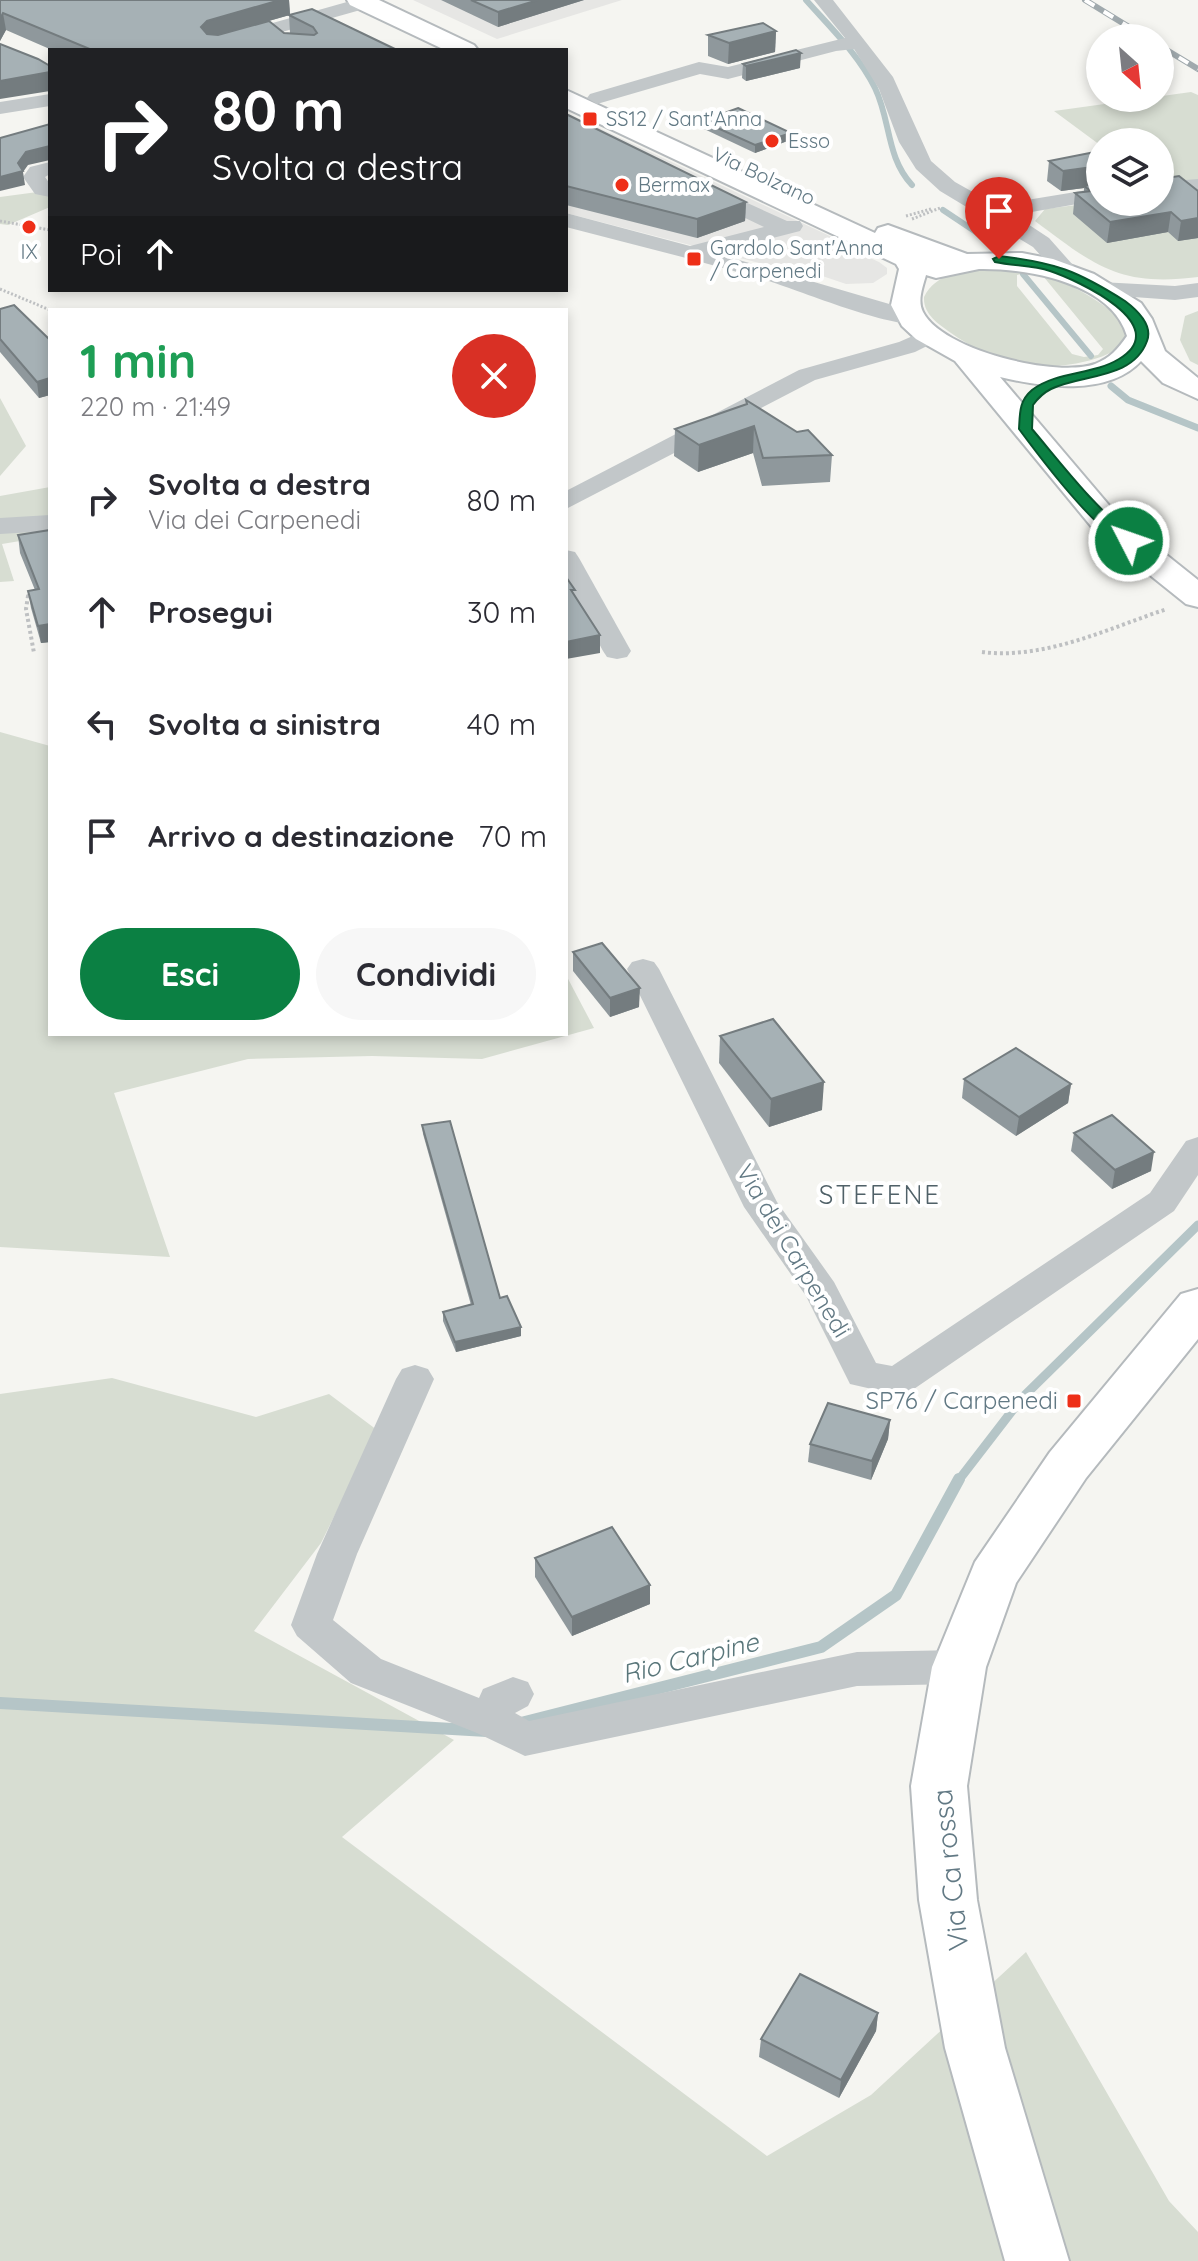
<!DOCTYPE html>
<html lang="it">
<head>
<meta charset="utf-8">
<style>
  body { margin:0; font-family:Quicksand,sans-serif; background:#f7f7f7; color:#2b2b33; height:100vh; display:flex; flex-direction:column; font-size:30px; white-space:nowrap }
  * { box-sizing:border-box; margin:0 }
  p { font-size:26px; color:#7c7c81 }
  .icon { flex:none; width:44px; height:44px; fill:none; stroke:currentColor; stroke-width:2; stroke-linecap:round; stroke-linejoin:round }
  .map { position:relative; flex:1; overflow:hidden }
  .panel { position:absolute; left:48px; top:308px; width:520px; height:728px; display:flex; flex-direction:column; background:#fff; border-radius:0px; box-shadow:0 4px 12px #0003 }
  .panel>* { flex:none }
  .guide { position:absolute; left:48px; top:48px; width:520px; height:244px; border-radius:0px; box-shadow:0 4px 12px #0003; background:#202124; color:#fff; overflow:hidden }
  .needle { width:52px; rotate:153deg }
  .fabs { position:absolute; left:1086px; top:24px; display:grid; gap:16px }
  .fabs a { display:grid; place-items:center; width:88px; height:88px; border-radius:50%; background:#fff; box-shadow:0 4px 12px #0003; font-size:40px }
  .pin { position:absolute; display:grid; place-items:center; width:68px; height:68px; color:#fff; margin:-82px -34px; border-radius:50% 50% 50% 0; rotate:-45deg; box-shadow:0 0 8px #0007 }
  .pin .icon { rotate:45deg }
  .me { position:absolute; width:88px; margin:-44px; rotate:311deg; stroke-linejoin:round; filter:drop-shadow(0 0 6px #0008) }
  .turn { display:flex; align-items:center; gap:28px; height:168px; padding:0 32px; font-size:36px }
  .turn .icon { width:104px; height:104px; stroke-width:2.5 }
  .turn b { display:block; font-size:56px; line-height:68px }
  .then { display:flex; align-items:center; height:76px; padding:0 32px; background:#0003; gap:16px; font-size:30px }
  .round { display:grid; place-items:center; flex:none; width:84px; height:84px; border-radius:42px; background:#f7f7f7 }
  .summary { display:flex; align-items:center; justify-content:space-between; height:136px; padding:0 32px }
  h1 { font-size:48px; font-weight:700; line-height:60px; color:#1e9e55 }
  .primary-button { display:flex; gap:16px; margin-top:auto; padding:16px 32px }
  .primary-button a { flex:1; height:92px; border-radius:48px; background:#0b8043; color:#fff; font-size:32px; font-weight:700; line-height:92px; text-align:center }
  .primary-button a+a { background:#f7f7f7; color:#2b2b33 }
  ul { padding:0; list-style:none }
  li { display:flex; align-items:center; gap:24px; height:112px; padding:0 32px }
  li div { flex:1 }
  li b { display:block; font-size:30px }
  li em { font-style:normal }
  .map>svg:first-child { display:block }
</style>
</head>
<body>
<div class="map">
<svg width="1198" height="2261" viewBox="0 0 1198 2261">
  <rect width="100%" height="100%" fill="#f5f5f1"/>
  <g fill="#e6e6e4">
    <polygon points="413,0 622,0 497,39"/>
    <polygon points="567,113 847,244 844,246 879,262 887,268 887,274 873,283 846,284 790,265 779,268 566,213"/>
  </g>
  <g fill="#d7ddd2" fill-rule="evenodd">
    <polygon points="1191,92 1198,95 1198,181 1160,185 1160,142 1100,142 1100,145 1054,111"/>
    <polygon points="45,191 50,192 50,207 8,225 0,224 0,197"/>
    <path d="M 1100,202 L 1198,202 L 1198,277 C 1120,287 1095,266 1035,221 L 1045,209 Z"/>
    <path d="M 984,267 C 1031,269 1064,278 1103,305 C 1170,351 1071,369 1036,366 C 1005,363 976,351 951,333 C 938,324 923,314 924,297 C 936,273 961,272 984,267 ZM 1029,272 L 1043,276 L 1103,349 L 1098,355 L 1084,357 L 1072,354 L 1017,286 L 1017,275 Z"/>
    <polygon points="1198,311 1198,365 1190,361 1180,340 1185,316"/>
    <polygon points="0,398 26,446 0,476"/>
    <polygon points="50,487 50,536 2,544 14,581 0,582 0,496"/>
    <polygon points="0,732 50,746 50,1034 566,1034 566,975 594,1028 482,1059 372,1056 248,1059 114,1093 170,1257 0,1247"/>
    <polygon points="112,1378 256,1417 329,1394 377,1430 321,1543 254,1631 454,1740 342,1837 767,2156 871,2095 1026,1952 1169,2201 1198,2232 1198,2261 0,2261 0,1394"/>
  </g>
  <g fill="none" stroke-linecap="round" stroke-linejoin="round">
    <g stroke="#b5c5c7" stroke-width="6">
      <path d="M 806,0 C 830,27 859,55 875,88 C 891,121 886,157 912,185"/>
      <polyline points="943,210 994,244"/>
      <polyline points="1023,274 1091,356"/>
    </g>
    <polyline stroke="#b5c5c7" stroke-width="7" points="1111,386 1128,400 1198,428"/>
    <polyline stroke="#b5c5c7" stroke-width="9" points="958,1481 1022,1398 1198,1225"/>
    <g stroke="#b5c5c7" stroke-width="12">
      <polyline points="0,1703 487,1731"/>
      <polyline points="517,1724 821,1647 896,1595 959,1479"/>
    </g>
    <g stroke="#b5babd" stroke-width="4">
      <g id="major">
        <polygon points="347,0 379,0 474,45 478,50 445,50 350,5"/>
        <path d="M 566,90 L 875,233 L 878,228 L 888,225 L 967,254 L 1022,253 L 1053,259 L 1094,274 L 1141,303 L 1152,319 L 1165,351 L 1198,378 L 1198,399 L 1163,383 L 1141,361 C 1108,397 1041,387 1000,377 L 1119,517 L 1198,580 L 1198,607 L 1186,604 L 1095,531 L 955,361 L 916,339 L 902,326 L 891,305 L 899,269 L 896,264 L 566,108 ZM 979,269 C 1027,268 1112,283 1127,336 C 1118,349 1110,358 1095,364 C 1056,378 942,350 923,312 C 917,301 923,286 926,275 L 936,278 Z"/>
        <polygon points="1198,1289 1198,1339 1086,1478 1016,1583 986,1667 967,1786 977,1900 1005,2048 1069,2261 1005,2261 945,2048 919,1900 911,1786 932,1667 975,1562 1050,1452 1181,1294"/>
      </g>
    </g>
    <g stroke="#bec0c2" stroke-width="3" stroke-dasharray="2 2" stroke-linecap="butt">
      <polyline points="906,216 931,209"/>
      <polyline points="912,219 940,208"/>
      <polyline points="0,221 50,230"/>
      <polyline points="0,289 50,310"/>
    </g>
    <g stroke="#bec0c2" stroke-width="4" stroke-dasharray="3 3" stroke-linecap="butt">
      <polyline points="34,593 28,596 26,609 34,653"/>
      <path d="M 982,652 C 1045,660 1109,628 1167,609"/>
    </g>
    <g fill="#c2c7c9" fill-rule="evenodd">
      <polygon points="354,0 371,0 373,3 371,7 332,18 394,50 368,50 313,23 234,46 224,40 227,36"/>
      <polygon points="814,0 833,0 893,77 931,161 955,182 996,205 1100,188 1100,200 1014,215 1049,238 1080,273 1077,278 1061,278 1033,247 940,191 916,169 899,142 879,89 854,49 836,51 728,79 700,74 597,104 587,98 590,94 699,62 728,67 845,38"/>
      <polygon points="50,94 50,106 0,114 0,102"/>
      <polygon points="50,162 50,174 45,177 50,184 50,197 35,194 23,177 30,167"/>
      <polygon points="1198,179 1198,191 1160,194 1160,182"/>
      <path d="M 703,183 L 787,221 L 800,221 L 803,226 L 800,231 L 715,253 L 920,313 L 924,318 L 920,323 C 893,330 794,288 762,279 C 697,260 631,244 566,227 L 566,213 L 690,246 L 764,227 L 695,194 L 692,189 L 695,184 Z"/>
      <polygon points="1100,282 1175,286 1198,283 1198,297 1175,300 1092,294 1089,289 1092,284"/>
      <polygon points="931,328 939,330 943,335 939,340 915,352 815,380 566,509 566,491 799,370 899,342"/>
      <polygon points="50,515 50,531 0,534 0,518"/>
      <polygon points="566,550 575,552 579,558 631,651 627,657 617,659 607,657 603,651 566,582"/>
      <polygon points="643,959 654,962 659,969 777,1202 834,1282 876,1363 892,1366 1150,1193 1186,1141 1198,1137 1198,1175 1174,1211 911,1391 898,1395 850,1384 806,1296 744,1207 627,969 632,962"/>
      <polygon points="415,1365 428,1369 434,1379 357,1554 333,1620 381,1659 479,1698 483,1689 513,1677 528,1682 534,1694 528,1706 515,1713 529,1721 857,1652 959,1650 974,1655 980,1667 974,1679 959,1684 857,1686 525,1756 477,1733 351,1683 297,1636 291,1625 317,1554 396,1379 402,1369"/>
    </g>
    <use href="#major" fill="#fff" fill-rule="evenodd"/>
    <g stroke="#a0a9ad" stroke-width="6">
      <g id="rail">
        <polyline points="1085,0 1147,38"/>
        <polyline points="1160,46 1198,69"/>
      </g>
    </g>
    <use href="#rail" stroke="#fff" stroke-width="4" stroke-dasharray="11" stroke-linecap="butt"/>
  </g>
  <g fill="#8f989c" fill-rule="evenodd">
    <path d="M 0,0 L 289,0 L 290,15 L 397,50 L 52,50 L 6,30 L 0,41 ZM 289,15 L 290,33 L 292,34 L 284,33 L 269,21 Z"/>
    <polygon points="441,0 584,0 498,27"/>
    <polygon points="776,31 775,52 728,64 708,56 708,35"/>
    <polygon points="743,64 800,68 746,81 742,78"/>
    <polygon points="566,114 746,202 745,221 697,238 566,205"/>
    <polygon points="702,121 790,140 755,153 702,128"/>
    <polygon points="1100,151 1100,202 1198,191 1198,238 1178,241 1168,232 1107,243 1073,214 1075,193 1084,192 1084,188 1061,191 1047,181 1049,161"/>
    <polygon points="0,309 50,340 50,395 39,398 0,352"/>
    <polygon points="746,400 832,455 830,482 762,486 753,453 698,472 674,456 675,429 746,404"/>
    <polygon points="50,530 50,642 41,643 31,608 28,591 35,590 20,553 18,535"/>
    <polygon points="573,952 639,1007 610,1017 573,971"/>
    <polygon points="720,1036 822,1110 769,1127 719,1063"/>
    <polygon points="964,1079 1071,1084 1068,1103 1016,1136 962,1098"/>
    <polygon points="422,1125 500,1298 521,1336 456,1352 443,1321 443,1312 471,1305 423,1134"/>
    <polygon points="1074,1133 1151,1171 1112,1189 1071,1151"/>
    <polygon points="890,1420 888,1439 871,1480 808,1462 810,1444"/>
    <polygon points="535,1558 650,1585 650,1604 572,1636 535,1577"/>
    <polygon points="878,2013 876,2031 839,2098 759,2057 761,2039"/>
  </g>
  <g fill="#747c7f">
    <polygon points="280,0 289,0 290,15 208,38 201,27 207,21"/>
    <polygon points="538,0 584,0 498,27 498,12"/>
    <polygon points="3,13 6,30 0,41 0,19"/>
    <polygon points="776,31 775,52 728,64 729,43"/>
    <polygon points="801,53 800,68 746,81 746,66"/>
    <polygon points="50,72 50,91 0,99 0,81"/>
    <polygon points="791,133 790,140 755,153 755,145"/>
    <polygon points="50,146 50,160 28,165 23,172 25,185 0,191 0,177 26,152"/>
    <polygon points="1100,166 1100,186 1084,186 1084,188 1061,191 1063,171"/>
    <polygon points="746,202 745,221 697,238 697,219"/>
    <polygon points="1171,212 1168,232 1107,243 1110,222"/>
    <polygon points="1198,218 1198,238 1178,241 1181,221"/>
    <polygon points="50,378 50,395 39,398 37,382"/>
    <polygon points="754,426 753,453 698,472 699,445"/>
    <polygon points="50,624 50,642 41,643 38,626"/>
    <polygon points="600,635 600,653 566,659 566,642"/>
    <polygon points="640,988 639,1007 610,1017 610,998"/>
    <polygon points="824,1082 822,1110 769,1127 771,1099"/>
    <polygon points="1071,1084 1068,1103 1016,1136 1019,1117"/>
    <polygon points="1154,1152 1151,1171 1112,1189 1115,1170"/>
    <polygon points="521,1327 521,1336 456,1352 455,1342"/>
    <polygon points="890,1420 888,1439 871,1480 872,1461"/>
    <polygon points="650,1585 650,1604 572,1636 572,1617"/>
    <polygon points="878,2013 876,2031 839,2098 841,2080"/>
  </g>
  <g fill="#a6b1b5" stroke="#747c7f" stroke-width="2">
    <polygon points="0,0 280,0 207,21 201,27 207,34 218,35 269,21 284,33 314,35 317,33 313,27 289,15 312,9 397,50 92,50 3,13 0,19"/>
    <polygon points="471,0 538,0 498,12"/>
    <polygon points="763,23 776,31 729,43 708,35"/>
    <polygon points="0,44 38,59 50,66 50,72 0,81"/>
    <polygon points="796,50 801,53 746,66 743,64"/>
    <polygon points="738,108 791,133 755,145 702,121"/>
    <polygon points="566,114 746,202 697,219 566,186"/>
    <polygon points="50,124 50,146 26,152 18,163 23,171 0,177 0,138"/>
    <polygon points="1100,151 1100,166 1063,171 1049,161"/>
    <polygon points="1179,176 1198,191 1198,218 1181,221 1171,212 1110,222 1075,193 1091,191 1084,186 1100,183 1100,202 1160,202 1160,179"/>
    <polygon points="14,305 50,340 50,378 37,382 0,339 0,309"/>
    <polygon points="746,400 797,432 808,430 832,455 763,458 754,426 699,445 675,429 747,404"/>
    <polygon points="50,530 50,624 38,626 28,591 39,589 18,535"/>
    <polygon points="566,577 575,590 571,590 600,635 566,642"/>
    <polygon points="602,943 640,988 610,998 573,952"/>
    <polygon points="773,1019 824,1082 771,1099 720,1036"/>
    <polygon points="1016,1048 1071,1084 1019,1117 964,1079"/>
    <polygon points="1112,1115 1154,1152 1115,1170 1074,1133"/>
    <polygon points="450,1121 500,1298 507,1296 521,1327 455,1342 443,1312 473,1304 422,1125"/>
    <polygon points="828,1403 890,1420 872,1461 810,1444"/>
    <polygon points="612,1527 650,1585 572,1617 535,1558"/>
    <polygon points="800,1974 878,2013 841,2080 761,2039"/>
  </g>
  <path fill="#0b8043" stroke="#07532c" stroke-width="2" d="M 999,256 C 1056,263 1076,270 1125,301 C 1137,310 1153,325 1147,341 C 1133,380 1081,374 1051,389 C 1043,393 1038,398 1033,405 L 1032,429 C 1064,467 1094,507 1134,538 L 1134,544 C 1107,548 1036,452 1019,429 C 1020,413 1019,401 1032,390 C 1057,371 1093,375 1119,359 C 1175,325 1077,280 1050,271 C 1033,265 1013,266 995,262 L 993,259 Z"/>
  <g fill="#ee2f18" stroke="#fff" stroke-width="3">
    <rect x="582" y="111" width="16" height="16" rx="4"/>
    <circle cx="772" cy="141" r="8"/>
    <circle cx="622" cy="185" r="8"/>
    <circle cx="29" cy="227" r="8"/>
    <rect x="686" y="251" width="16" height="16" rx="4"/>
    <rect x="1066" y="1393" width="16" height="16" rx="4"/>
  </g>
  <g text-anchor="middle" stroke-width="8" stroke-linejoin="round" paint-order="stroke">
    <g font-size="20" fill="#627984" stroke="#fff" text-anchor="start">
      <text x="606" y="126">SS12 / Sant'Anna</text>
      <text x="788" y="148">Esso</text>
      <text x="638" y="192">Bermax</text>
      <text x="710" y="255">Gardolo Sant'Anna<tspan x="710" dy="23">/ Carpenedi</tspan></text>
      <text x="29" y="259" text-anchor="middle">IX</text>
    </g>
    <g font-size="20" fill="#627984" stroke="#fff">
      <text transform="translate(764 176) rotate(25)" y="7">Via Bolzano</text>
    </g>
    <g font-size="24" fill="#627984" stroke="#fff">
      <text transform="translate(793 1251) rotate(59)" y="8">Via dei Carpenedi</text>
    </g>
    <g font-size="24" fill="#627984" stroke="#fff" text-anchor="end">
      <text x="1058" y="1409">SP76 / Carpenedi</text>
    </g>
    <g font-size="26" letter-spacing="2" fill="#506168" stroke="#fff">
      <text x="880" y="1204">STEFENE</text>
    </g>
    <g font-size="26" font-style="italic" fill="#59767a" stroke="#fff">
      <text transform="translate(690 1658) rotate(-14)" y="9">Rio Carpine</text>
    </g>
    <g font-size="28" fill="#627984" stroke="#fff">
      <text transform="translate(950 1870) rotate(-96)" y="10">Via Ca rossa</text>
    </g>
  </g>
</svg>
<div class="fabs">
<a><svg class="needle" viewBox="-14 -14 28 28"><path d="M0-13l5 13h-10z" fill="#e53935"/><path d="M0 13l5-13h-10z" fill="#7c7c81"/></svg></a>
<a><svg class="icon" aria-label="layers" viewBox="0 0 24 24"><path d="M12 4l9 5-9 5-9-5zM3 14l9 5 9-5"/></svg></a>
</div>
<div class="pin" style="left:999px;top:259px;background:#d93025"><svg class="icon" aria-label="arrive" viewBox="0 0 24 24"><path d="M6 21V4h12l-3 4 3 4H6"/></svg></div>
<svg class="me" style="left:1129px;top:541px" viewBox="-20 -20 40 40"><circle r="17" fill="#0b8043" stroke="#fff" stroke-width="3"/><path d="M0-11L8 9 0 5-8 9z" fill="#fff"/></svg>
<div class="guide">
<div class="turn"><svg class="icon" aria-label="right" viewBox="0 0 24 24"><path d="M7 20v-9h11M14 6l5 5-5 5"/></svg><div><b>80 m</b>Svolta a destra</div></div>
<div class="then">Poi<svg class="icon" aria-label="ahead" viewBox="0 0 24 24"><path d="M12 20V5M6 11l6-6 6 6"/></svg></div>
</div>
<section class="panel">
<div class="summary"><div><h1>1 min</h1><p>220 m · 21:49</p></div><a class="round" style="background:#d93025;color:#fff"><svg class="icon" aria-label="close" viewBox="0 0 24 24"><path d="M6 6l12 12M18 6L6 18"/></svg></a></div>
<ul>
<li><svg class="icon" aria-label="right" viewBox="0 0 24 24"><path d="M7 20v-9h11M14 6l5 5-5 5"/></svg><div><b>Svolta a destra</b><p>Via dei Carpenedi</p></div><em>80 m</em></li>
<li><svg class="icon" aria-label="ahead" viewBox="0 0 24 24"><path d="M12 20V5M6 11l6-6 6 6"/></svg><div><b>Prosegui</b></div><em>30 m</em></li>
<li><svg class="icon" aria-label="left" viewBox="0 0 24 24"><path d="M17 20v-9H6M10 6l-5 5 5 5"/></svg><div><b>Svolta a sinistra</b></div><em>40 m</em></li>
<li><svg class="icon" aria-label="arrive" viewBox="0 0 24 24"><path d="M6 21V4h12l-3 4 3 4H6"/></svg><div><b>Arrivo a destinazione</b></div><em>70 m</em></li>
</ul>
<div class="primary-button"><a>Esci</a><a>Condividi</a></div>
</section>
</div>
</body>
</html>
